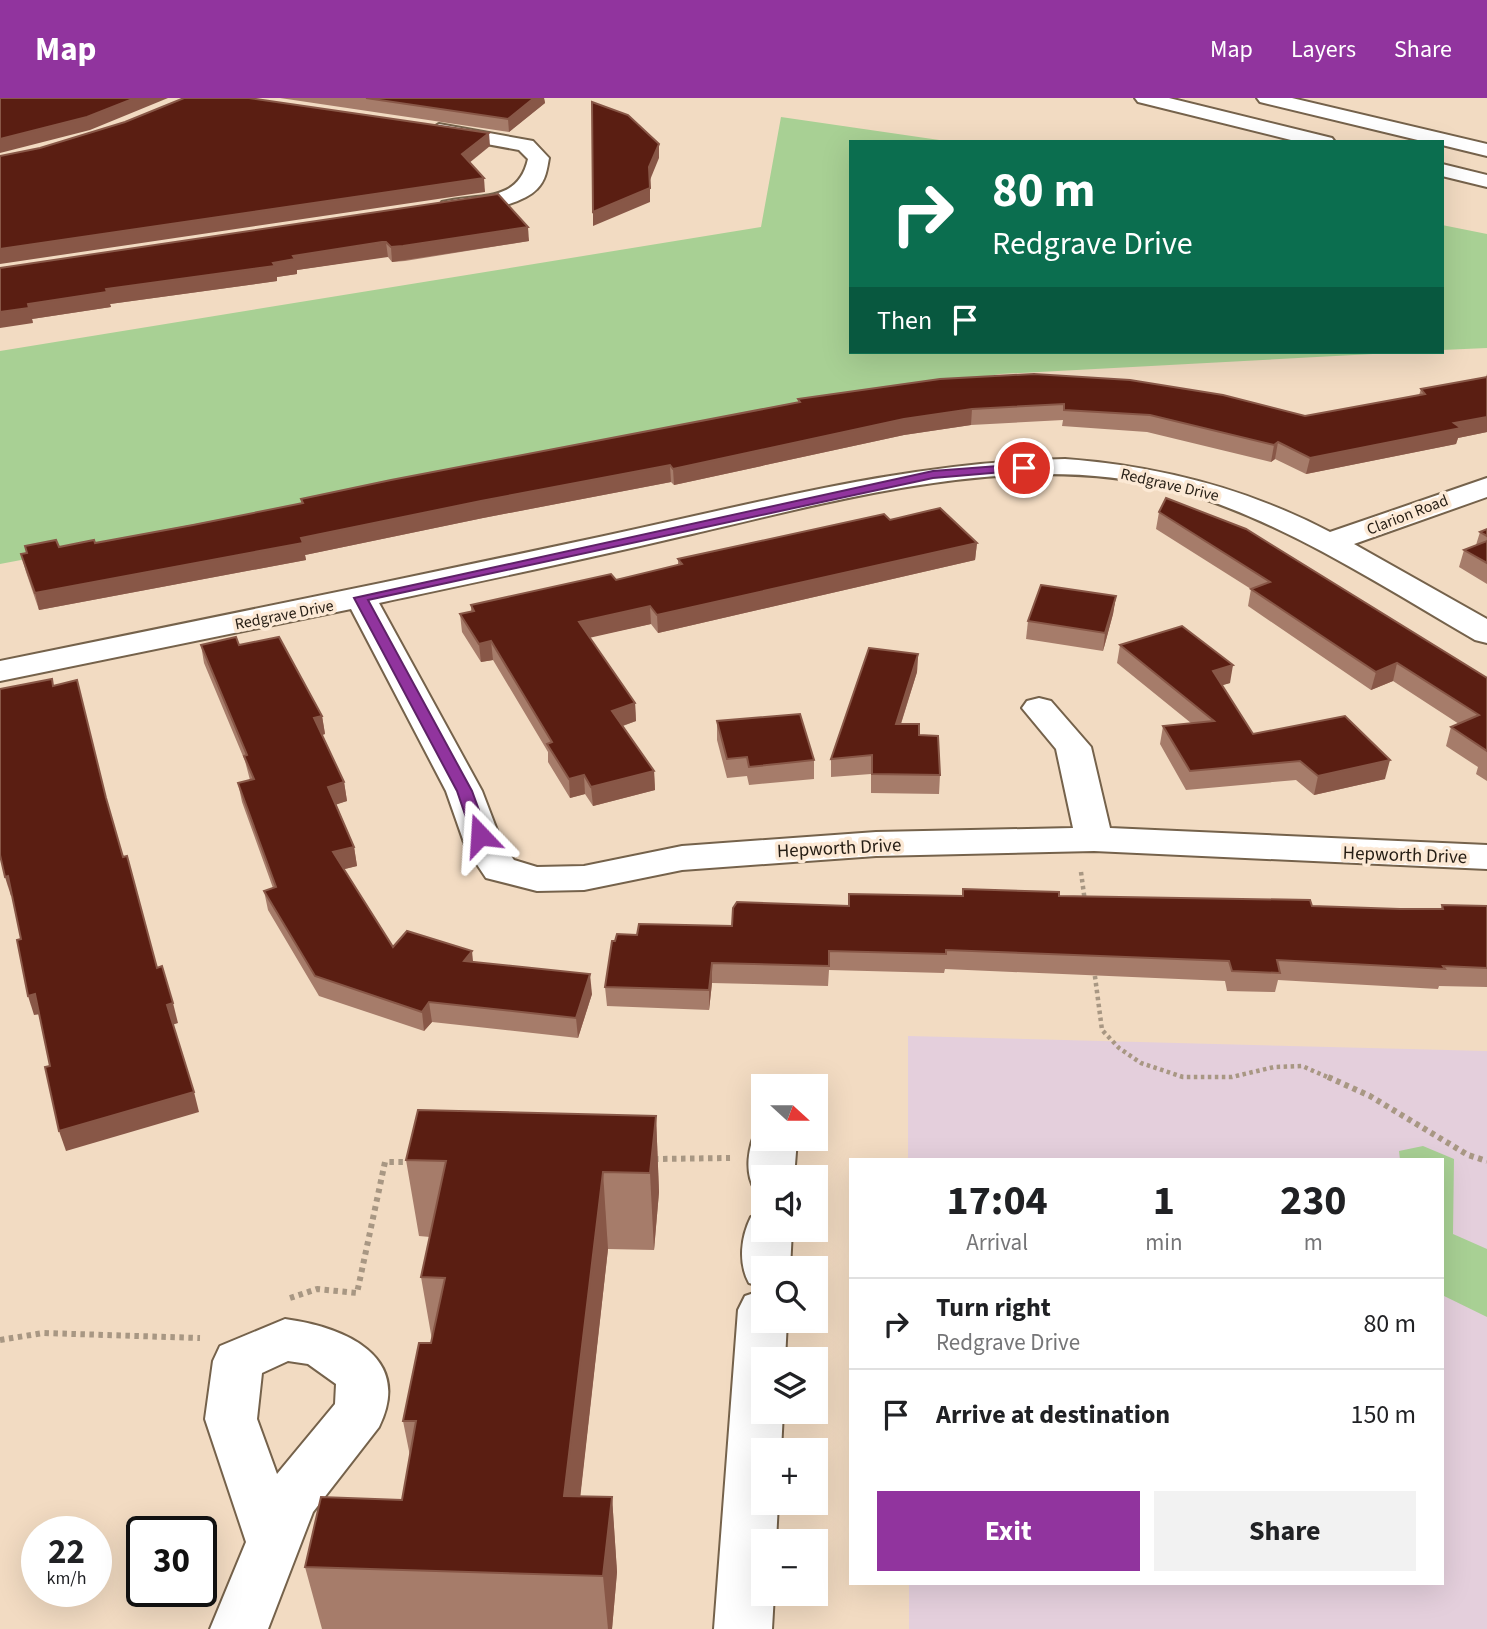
<!DOCTYPE html>
<html lang="en">
<head>
<meta charset="utf-8">
<style>
  body { margin:0; font-family:"Source Sans 3",sans-serif; background:#f2f2f2; color:#202124; height:100vh; display:flex; flex-direction:column; font-size:26px; white-space:nowrap }
  * { box-sizing:border-box; margin:0 }
  p { font-size:23px; color:#757577 }
  .icon { flex:none; width:38px; height:38px; fill:none; stroke:currentColor; stroke-width:2; stroke-linecap:round; stroke-linejoin:round }
  .map { position:relative; flex:1; overflow:hidden }
  .sheet { position:absolute; left:849px; top:1060px; width:595px; height:427px; display:flex; flex-direction:column; background:#fff; border-radius:0px; box-shadow:0 7px 28px #0002 }
  .sheet>* { flex:none }
  .top-card { position:absolute; left:849px; top:42px; width:595px; height:214px; border-radius:0px; box-shadow:0 7px 28px #0002; background:#0b6e4f; color:#fff; overflow:hidden }
  .needle { width:46px; rotate:111deg }
  .buttons { position:absolute; left:751px; top:976px; display:grid; gap:14px }
  .buttons a { display:grid; place-items:center; width:77px; height:77px; border-radius:0px; background:#fff; box-shadow:0 7px 28px #0002; font-size:35px }
  .speed { position:absolute; left:21px; top:1418px; display:flex; gap:14px; font-size:35px; font-weight:700; text-align:center }
  .speed>* { display:grid; place-content:center; width:91px; height:91px; border-radius:50%; background:#fff; box-shadow:0 7px 28px #0002; line-height:1 }
  .speed small { font-size:18px; font-weight:400 }
  .speed .limit { border:4px solid #111; border-radius:10px; background:#fff; color:#111 }
  .pin { position:absolute; display:grid; place-items:center; width:60px; height:60px; color:#fff; margin:-30px; border:4px solid #fff; border-radius:50%; box-shadow:0 2px 7px #0007 }
  .me { position:absolute; width:77px; margin:-38px; rotate:340deg; stroke-linejoin:round; filter:drop-shadow(0 0 5px #0008) }
  .turn { display:flex; align-items:center; gap:24px; height:147px; padding:0 28px; font-size:32px }
  .turn .icon { width:91px; height:91px; stroke-width:2.5 }
  .turn b { display:block; font-size:49px; line-height:60px }
  .then { display:flex; align-items:center; height:66px; padding:0 28px; background:#0003; gap:14px; font-size:26px }
  .eta { display:flex; justify-content:space-evenly; align-items:center; height:119px; text-align:center }
  .eta b { font-size:42px; font-weight:700; line-height:49px }
  .button { display:flex; gap:14px; margin-top:auto; padding:14px 28px }
  .button a { flex:1; height:80px; border-radius:0px; background:#91349e; color:#fff; font-size:28px; font-weight:700; line-height:80px; text-align:center }
  .button a+a { background:#f2f2f2; color:#202124 }
  ul { padding:0; list-style:none }
  li { display:flex; align-items:center; gap:21px; height:91px; padding:0 28px; border-top:2px solid #e0e0e0 }
  li div { flex:1 }
  li b { display:block; font-size:26px }
  li em { font-style:normal }
  header { display:flex; align-items:center; gap:42px; box-sizing:border-box; height:98px; padding:0 35px; background:#91349e; color:#fff }
  header strong { font-size:33px }
  nav { display:flex; gap:38px; margin-inline-start:auto; font-size:24px }
  .map>svg:first-child { display:block }
</style>
</head>
<body>
<header>
<strong>Map</strong>
<nav><a>Map</a><a>Layers</a><a>Share</a></nav>
</header>
<div class="map">
<svg width="1487" height="1531" viewBox="0 0 1487 1531">
  <rect width="100%" height="100%" fill="#f2dbc2"/>
  <polygon fill="#e4cfdc" points="908,938 1487,953 1487,1531 909,1531 909,1486 1442,1486 1442,1062 908,1062"/>
  <g fill="#a8d094">
    <polygon points="781,19 953,44 850,44 850,254 1410,254 1000,276 0,466 0,253 761,129"/>
    <polygon points="1442,127 1487,136 1487,250 1442,252"/>
    <polygon points="1423,1048 1454,1061 1453,1136 1487,1151 1487,1219 1442,1197 1442,1062 1400,1062 1399,1053"/>
  </g>
  <g fill="none" stroke-linecap="round" stroke-linejoin="round">
    <g stroke="#75624b" stroke-width="4">
      <g id="minor">
        <path d="M 439,26 L 533,43 L 549,60 C 547,71 546,82 537,91 C 521,108 465,119 442,114 L 439,109 L 442,104 C 478,95 518,106 528,61 L 519,52 L 432,36 L 429,32 Z"/>
        <path d="M 1065,361 C 1159,368 1246,390 1330,434 L 1487,380 L 1487,399 L 1354,446 L 1487,521 L 1487,545 L 1475,542 C 1378,486 1281,421 1172,391 C 1016,350 836,403 683,438 C 582,462 481,483 379,505 L 482,693 L 503,748 L 514,762 L 537,769 L 584,768 L 682,748 L 876,734 L 1073,730 L 1056,651 L 1022,610 L 1027,603 L 1039,600 L 1051,603 L 1091,649 L 1110,730 L 1487,747 L 1487,771 L 1094,753 L 876,758 L 682,772 L 584,792 L 537,793 L 486,780 L 466,750 L 446,693 L 351,511 L 0,583 L 0,563 C 201,522 403,481 604,438 C 759,405 905,364 1065,361 Z"/>
        <path d="M 763,1028 L 763,1041 L 797,1041 L 794,1080 L 763,1080 L 763,1095 L 755,1092 C 744,1074 748,1048 758,1029 Z"/>
        <path d="M 763,1115 L 763,1132 L 792,1132 L 790,1171 L 763,1171 L 763,1189 L 749,1185 C 738,1165 741,1139 751,1119 Z"/>
        <polygon points="763,1192 763,1223 787,1223 785,1262 763,1262 763,1314 783,1314 781,1353 763,1353 763,1405 778,1405 776,1444 763,1444 763,1496 774,1496 772,1531 714,1531 738,1212 745,1198"/>
        <path d="M 285,1221 C 343,1229 414,1257 379,1329 L 313,1414 L 268,1531 L 210,1531 L 246,1444 L 205,1321 L 213,1263 L 220,1248 ZM 288,1263 L 308,1266 L 336,1286 L 335,1306 L 277,1376 L 257,1321 L 262,1275 Z"/>
      </g>
    </g>
    <g stroke="#75624b" stroke-width="4">
      <g id="highway">
        <polygon points="1135,0 1169,0 1332,40 1335,44 1299,44 1138,4"/>
        <polygon points="1257,0 1292,0 1487,46 1487,58 1442,47 1442,44 1426,44 1260,4"/>
        <polygon points="1442,66 1487,77 1487,89 1442,78"/>
      </g>
    </g>
    <g stroke="#a89783" stroke-width="4.5" stroke-dasharray="3.5 3.5" stroke-linecap="butt">
      <polyline points="1081,774 1085,804"/>
      <polyline points="1094,871 1102,932 1119,950 1141,965 1183,979 1232,979 1274,969 1302,968 1332,981"/>
    </g>
    <g stroke="#a89783" stroke-width="6" stroke-dasharray="4.5 4.5" stroke-linecap="butt">
      <polyline points="1328,979 1370,998 1468,1057 1487,1063"/>
      <polyline points="654,1061 730,1060"/>
      <polyline points="290,1200 317,1191 357,1195 385,1064 411,1064"/>
      <polyline points="0,1242 43,1235 200,1240"/>
    </g>
    <use href="#minor" fill="#fff" fill-rule="evenodd"/>
    <use href="#highway" fill="#fff" fill-rule="evenodd"/>
  </g>
  <g fill="#a67c6a">
    <polygon points="280,0 544,0 545,5 509,34"/>
    <polygon points="498,96 529,143 405,163 392,164 388,159 383,159 297,172 297,176 277,179 277,183 110,206 111,209 32,221 33,225 0,170"/>
    <polygon points="1487,276 1487,334 1458,340 1456,346 1306,376 1275,361 1271,364 1147,334 1062,328 1063,322 971,327 904,337 674,387 671,384 483,420 305,457 306,462 39,512 26,474 21,456 59,449 95,445 301,406 301,401 798,304 798,301 940,281 1305,318 1419,297 1421,291 1486,279"/>
    <polygon points="1159,414 1487,580 1487,683 1476,676 1478,669 1446,648 1451,629 1459,626 1393,583 1371,592 1248,508 1251,491 1156,431"/>
    <polygon points="890,422 977,445 975,462 658,535 651,526 589,539 635,605 636,623 623,628 654,673 655,692 593,708 585,696 570,700 548,664 548,654 493,562 481,564 462,534 460,516 471,514 471,507 616,482 678,467 678,461"/>
    <polygon points="1487,431 1487,486 1459,469 1464,452 1476,447 1480,434"/>
    <polygon points="1116,498 1113,516 1103,553 1026,541 1028,523"/>
    <polygon points="201,547 239,547 322,618 325,636 322,637 344,684 347,703 336,706 354,749 357,768 344,771 393,849 473,864 592,896 578,940 432,924 424,933 319,898 268,812 264,793 273,790 242,704 238,685 250,682 245,663 204,565"/>
    <polygon points="1120,547 1230,585 1222,587 1253,636 1385,681 1314,697 1296,682 1186,692 1160,646 1163,628 1191,625 1117,565"/>
    <polygon points="918,556 917,574 901,626 919,637 940,677 939,696 871,695 871,676 831,679 831,661"/>
    <polygon points="717,623 814,662 814,681 749,687 747,678 727,680 717,642"/>
    <polygon points="963,791 1059,798 1400,811 1441,811 1442,807 1487,808 1487,889 1439,888 1438,891 1278,882 1275,894 1227,893 1225,883 945,871 944,875 829,872 828,888 712,885 709,912 607,908 605,889 615,843 637,837 732,828 848,808 962,798"/>
    <polygon points="656,1018 659,1094 654,1152 608,1151 580,1398 612,1399 617,1474 612,1531 322,1531 305,1469 402,1402 410,1358 403,1323 432,1242 421,1179 430,1139 419,1138 406,1062"/>
  </g>
  <g fill="#885747">
    <polygon points="135,0 168,0 90,32 0,55 0,41"/>
    <polygon points="534,0 544,0 545,5 509,34 508,21"/>
    <polygon points="489,35 490,48 463,70 462,56"/>
    <polygon points="659,46 659,60 650,82 649,69"/>
    <polygon points="484,80 485,94 0,166 0,151"/>
    <polygon points="650,90 650,104 593,128 593,114"/>
    <polygon points="528,129 529,143 392,164 391,149"/>
    <polygon points="386,144 388,159 297,172 297,176 277,179 277,183 110,206 111,209 32,221 33,225 0,230 0,214 28,206 106,191 273,165 293,158"/>
    <polygon points="972,311 971,327 904,337 674,387 673,371 904,321"/>
    <polygon points="1487,319 1487,334 1458,340 1456,346 1306,376 1310,360 1454,325"/>
    <polygon points="1278,344 1275,361 1271,364 1274,347"/>
    <polygon points="670,367 671,384 483,420 305,457 306,462 39,512 35,495 481,403"/>
    <polygon points="977,445 975,462 658,535 657,517"/>
    <polygon points="1116,498 1113,516 1103,553 1105,535"/>
    <polygon points="650,508 651,526 580,542 579,524"/>
    <polygon points="491,543 493,562 481,564 479,546"/>
    <polygon points="918,556 917,574 895,644 896,626"/>
    <polygon points="1397,565 1393,583 1371,592 1376,574"/>
    <polygon points="1233,567 1230,585 1210,591 1213,573"/>
    <polygon points="635,605 636,623 613,631 612,613"/>
    <polygon points="322,618 325,636 318,638 314,620"/>
    <polygon points="1390,662 1385,681 1314,697 1318,678"/>
    <polygon points="654,673 655,692 593,708 591,689"/>
    <polygon points="584,677 585,696 570,700 569,681"/>
    <polygon points="344,684 347,703 332,708 328,689"/>
    <polygon points="354,749 357,768 337,773 333,754"/>
    <polygon points="8,778 14,798 11,798 5,779"/>
    <polygon points="472,853 474,873 464,863"/>
    <polygon points="712,865 712,885 709,912 709,892"/>
    <polygon points="590,876 592,896 578,940 576,920"/>
    <polygon points="35,896 41,916 34,917 28,898"/>
    <polygon points="429,904 432,924 424,933 422,914"/>
    <polygon points="173,905 178,925 172,927 167,907"/>
    <polygon points="194,994 199,1014 66,1053 59,1033"/>
    <polygon points="656,1018 659,1094 654,1152 650,1075"/>
    <polygon points="603,1074 608,1151 572,1473 564,1398"/>
    <polygon points="612,1399 617,1474 612,1531 608,1531 603,1478"/>
  </g>
  <g fill="#5a1e12" stroke="#885747" stroke-width="2">
    <polygon points="0,0 135,0 87,19 0,41"/>
    <polygon points="184,0 249,0 489,35 462,56 484,80 0,151 0,58 40,50 125,24"/>
    <polygon points="366,0 534,0 508,21"/>
    <polygon points="592,4 628,17 659,46 649,69 650,90 593,114"/>
    <polygon points="498,96 528,129 403,148 391,149 386,144 382,144 293,158 295,161 273,165 275,168 106,191 107,194 28,206 29,210 0,214 0,170"/>
    <polygon points="1034,276 1130,282 1223,297 1305,318 1425,296 1421,291 1487,279 1487,319 1454,325 1461,330 1310,360 1278,344 1274,347 1150,317 1064,312 1064,306 972,311 904,321 673,371 670,367 481,403 301,440 303,445 35,495 21,456 27,455 25,448 56,442 59,449 94,442 95,445 193,427 303,405 301,401 391,382 800,304 798,301 940,281"/>
    <polygon points="1166,400 1246,431 1487,580 1487,653 1451,629 1479,617 1397,565 1376,574 1251,491 1270,484 1159,414"/>
    <polygon points="940,410 977,445 657,517 650,508 579,524 635,605 612,613 654,673 591,689 584,677 569,681 547,646 552,644 491,543 479,546 460,516 474,513 471,507 611,476 616,482 682,466 678,461 884,416 890,422"/>
    <polygon points="1487,431 1487,438 1480,434"/>
    <polygon points="1487,443 1487,465 1464,452"/>
    <polygon points="1041,487 1116,498 1105,535 1028,523"/>
    <polygon points="1182,528 1233,567 1213,573 1253,636 1345,618 1390,662 1318,678 1300,663 1190,673 1163,628 1214,623 1120,547"/>
    <polygon points="236,539 239,547 279,539 322,618 314,620 344,684 328,689 354,749 333,754 393,849 407,833 472,853 464,863 590,876 576,920 429,904 422,914 315,878 264,793 276,789 238,685 254,681 244,658 247,657 201,547"/>
    <polygon points="869,550 918,556 896,626 919,626 919,637 938,638 940,677 872,676 872,657 831,661"/>
    <polygon points="52,581 53,588 77,582 106,700 123,759 127,758 157,870 162,868 173,905 167,907 194,994 59,1033 45,969 50,968 35,896 28,898 17,842 21,841 8,778 5,779 0,757 0,591"/>
    <polygon points="800,616 814,662 749,669 747,659 727,661 717,623"/>
    <polygon points="963,791 1059,794 1059,798 1310,802 1312,808 1400,811 1443,811 1442,807 1487,808 1487,870 1443,868 1445,871 1277,862 1280,875 1232,873 1229,863 946,852 946,856 829,853 829,868 712,865 709,892 605,889 612,843 615,843 617,836 637,837 639,826 732,828 733,810 737,804 849,808 849,796 963,798"/>
    <polygon points="418,1012 656,1018 650,1075 603,1074 564,1398 612,1399 603,1478 305,1469 321,1399 402,1402 416,1323 403,1323 419,1245 431,1245 445,1180 421,1179 446,1063 406,1062"/>
  </g>
  <polygon fill="#91349e" stroke="#5e2267" stroke-width="2" points="1024,366 1030,370 1028,372 933,380 368,502 472,693 488,737 480,742 472,737 457,693 354,500 933,373"/>
  <g text-anchor="middle" stroke-width="7" stroke-linejoin="round" paint-order="stroke">
    <g font-size="16" fill="#251d14" stroke="#fce9d5">
      <text transform="translate(1170 386) rotate(13)" y="6">Redgrave Drive</text>
      <text transform="translate(1407 416) rotate(-21)" y="6">Clarion Road</text>
      <text transform="translate(284 516) rotate(-11)" y="6">Redgrave Drive</text>
    </g>
    <g font-size="19" fill="#251d14" stroke="#fce9d5">
      <text transform="translate(839 749) rotate(-3)" y="7">Hepworth Drive</text>
      <text transform="translate(1405 756) rotate(2)" y="7">Hepworth Drive</text>
    </g>
  </g>
</svg>
<div class="buttons">
<a><svg class="needle" viewBox="-14 -14 28 28"><path d="M0-13l5 13h-10z" fill="#e53935"/><path d="M0 13l5-13h-10z" fill="#757577"/></svg></a>
<a><svg class="icon" aria-label="sound" viewBox="0 0 24 24"><path d="M4 9h4l5-4v14l-5-4H4zM17 9q2 3 0 6"/></svg></a>
<a><svg class="icon" aria-label="search" viewBox="0 0 24 24"><circle cx="10" cy="10" r="6"/><path d="M15 15l6 6"/></svg></a>
<a><svg class="icon" aria-label="layers" viewBox="0 0 24 24"><path d="M12 4l9 5-9 5-9-5zM3 14l9 5 9-5"/></svg></a>
<a>+</a>
<a>−</a>
</div>
<div class="speed"><div>22<small>km/h</small></div><div class="limit">30</div></div>
<div class="pin" style="left:1024px;top:370px;background:#d93025"><svg class="icon" aria-label="arrive" viewBox="0 0 24 24"><path d="M6 21V4h12l-3 4 3 4H6"/></svg></div>
<svg class="me" style="left:480px;top:737px" viewBox="-20 -20 40 40"><path d="M0-17L14 15 0 8-14 15z" fill="#91349e" stroke="#fff" stroke-width="4"/></svg>
<div class="top-card">
<div class="turn"><svg class="icon" aria-label="right" viewBox="0 0 24 24"><path d="M7 20v-9h11M14 6l5 5-5 5"/></svg><div><b>80 m</b>Redgrave Drive</div></div>
<div class="then">Then<svg class="icon" aria-label="arrive" viewBox="0 0 24 24"><path d="M6 21V4h12l-3 4 3 4H6"/></svg></div>
</div>
<section class="sheet">
<div class="eta">
<div><b>17:04</b><p>Arrival</p></div>
<div><b>1</b><p>min</p></div>
<div><b>230</b><p>m</p></div>
</div>
<ul>
<li><svg class="icon" aria-label="right" viewBox="0 0 24 24"><path d="M7 20v-9h11M14 6l5 5-5 5"/></svg><div><b>Turn right</b><p>Redgrave Drive</p></div><em>80 m</em></li>
<li><svg class="icon" aria-label="arrive" viewBox="0 0 24 24"><path d="M6 21V4h12l-3 4 3 4H6"/></svg><div><b>Arrive at destination</b></div><em>150 m</em></li>
</ul>
<div class="button"><a>Exit</a><a>Share</a></div>
</section>
</div>
</body>
</html>
